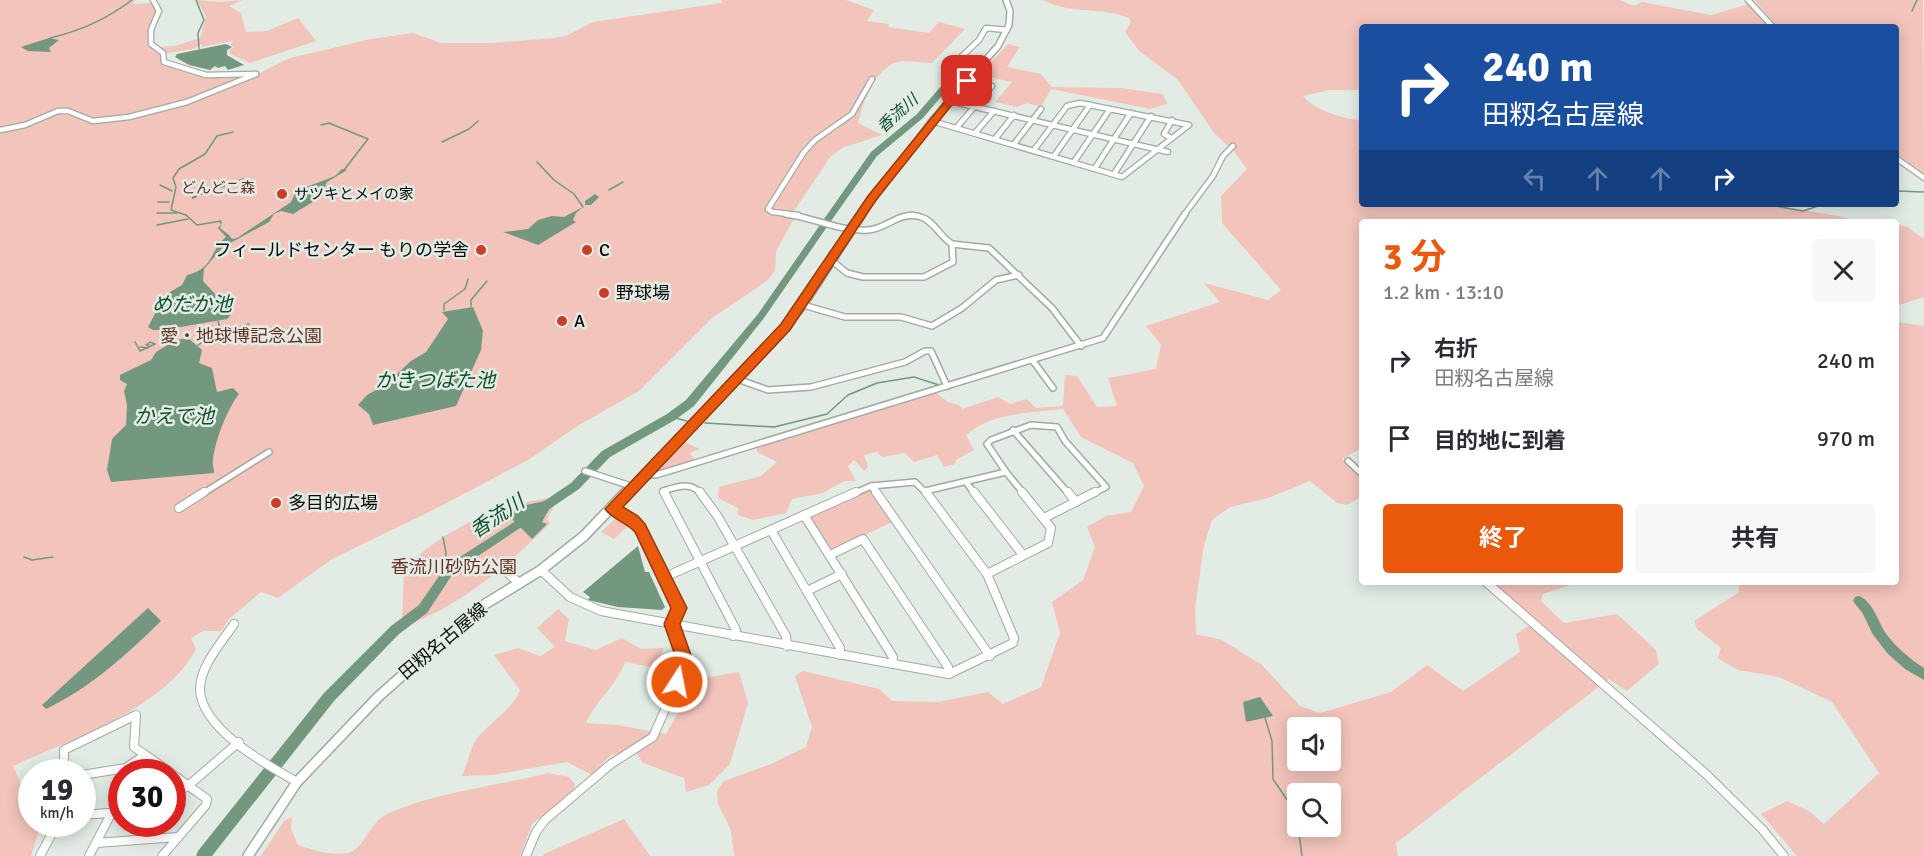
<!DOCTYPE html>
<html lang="ja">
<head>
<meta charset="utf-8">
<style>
  body { margin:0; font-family:Signika,"Noto Sans JP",sans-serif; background:#f7f7f7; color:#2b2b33; height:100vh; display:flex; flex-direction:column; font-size:22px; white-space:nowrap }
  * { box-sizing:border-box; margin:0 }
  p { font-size:20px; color:#7c7c81 }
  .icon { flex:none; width:33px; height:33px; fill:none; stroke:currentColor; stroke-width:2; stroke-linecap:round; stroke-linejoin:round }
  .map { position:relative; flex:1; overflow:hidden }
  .side { position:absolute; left:1359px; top:219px; width:540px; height:366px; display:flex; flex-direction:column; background:#fff; border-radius:6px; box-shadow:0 3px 15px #0003 }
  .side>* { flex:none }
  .banner { position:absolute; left:1359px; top:24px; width:540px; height:183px; border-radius:6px; box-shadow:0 3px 15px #0003; background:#1a4fa0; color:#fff; overflow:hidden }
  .tools { position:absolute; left:1287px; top:717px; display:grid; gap:12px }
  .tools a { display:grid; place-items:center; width:54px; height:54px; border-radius:6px; background:#fff; box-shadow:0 3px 15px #0003; font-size:30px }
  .speed { position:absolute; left:18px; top:759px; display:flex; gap:12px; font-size:30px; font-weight:700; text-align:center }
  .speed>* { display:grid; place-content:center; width:78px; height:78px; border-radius:50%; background:#fff; box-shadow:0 3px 15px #0003; line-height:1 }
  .speed small { font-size:15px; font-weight:400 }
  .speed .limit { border:9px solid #d22; background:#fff; color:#111 }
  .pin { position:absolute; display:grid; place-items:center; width:51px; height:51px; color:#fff; margin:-26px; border-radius:12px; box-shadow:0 3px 9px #0006 }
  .me { position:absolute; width:66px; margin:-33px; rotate:11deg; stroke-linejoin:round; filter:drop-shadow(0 0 4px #0008) }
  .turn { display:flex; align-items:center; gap:21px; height:126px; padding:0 24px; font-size:27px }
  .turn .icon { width:78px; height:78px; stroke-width:2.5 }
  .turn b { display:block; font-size:42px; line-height:51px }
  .lanes { display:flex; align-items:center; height:57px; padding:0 24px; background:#0003; justify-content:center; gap:30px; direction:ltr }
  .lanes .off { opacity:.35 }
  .round { display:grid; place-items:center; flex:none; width:63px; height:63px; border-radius:6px; background:#f7f7f7 }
  .summary { display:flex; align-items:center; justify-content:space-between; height:102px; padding:0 24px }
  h1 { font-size:36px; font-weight:700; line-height:45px; color:#ea580c }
  .button { display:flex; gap:12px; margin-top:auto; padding:12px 24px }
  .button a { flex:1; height:69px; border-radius:6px; background:#ea580c; color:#fff; font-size:24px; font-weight:700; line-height:69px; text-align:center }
  .button a+a { background:#f7f7f7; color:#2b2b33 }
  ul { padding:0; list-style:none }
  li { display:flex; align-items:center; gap:18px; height:78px; padding:0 24px }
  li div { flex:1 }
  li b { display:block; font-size:22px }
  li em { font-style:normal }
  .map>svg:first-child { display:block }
</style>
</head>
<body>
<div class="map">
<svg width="1924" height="856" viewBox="0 0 1924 856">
  <rect width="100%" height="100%" fill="#e2ece5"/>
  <g fill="#f2c4bb" fill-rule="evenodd">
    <polygon points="0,0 136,0 132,4 153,3 157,11 151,28 150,48 175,46 200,38 206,17 197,0 220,2 243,0 229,6 241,13 246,32 267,31 298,18 316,41 250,63 230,54 229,50 234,47 230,45 233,41 202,47 202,44 194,49 161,54 163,63 205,76 251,75 183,101 117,118 95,118 64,108 45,113 25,124 0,128"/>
    <path d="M 722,0 L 846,0 L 874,10 L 867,21 L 889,24 L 888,27 L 929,33 L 939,22 L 965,29 L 932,63 C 922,63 903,59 894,63 C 874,72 862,104 858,123 L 882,135 L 842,148 L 831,156 L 794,211 L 793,215 L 796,215 L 776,251 L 775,271 L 768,280 L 711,319 L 639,391 L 579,425 L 528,460 L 439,507 L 332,559 L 278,598 L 261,592 L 229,619 L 221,631 L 203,631 L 191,638 L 196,649 C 167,707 70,740 13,766 L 31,807 L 32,824 L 39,824 L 40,827 L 31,856 L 0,856 L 0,132 L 18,130 L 61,112 L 93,122 L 132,117 L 227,89 L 290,58 L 371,39 L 413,33 L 441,43 L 492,43 L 554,38 L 566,36 L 593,22 L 722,3 Z"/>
    <path d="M 1043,0 L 1620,0 L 1634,6 L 1642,2 L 1711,15 L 1749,4 L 1769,27 L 1362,27 L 1362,90 L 1329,90 L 1303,96 C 1315,111 1343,118 1362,121 L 1362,204 L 1767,204 L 1844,217 L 1853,222 L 1362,222 L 1362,448 L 1342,459 L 1362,477 L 1362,496 L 1347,505 L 1337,503 L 1310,481 L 1268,498 L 1230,507 L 1212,520 L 1204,545 L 1195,608 L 1196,634 L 1222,640 L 1262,665 L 1300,706 L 1320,713 L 1391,692 L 1427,665 L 1463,691 L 1520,652 L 1516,634 L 1535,622 L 1489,582 L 1580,582 L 1543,594 L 1541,601 L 1564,623 L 1617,614 L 1656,650 L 1659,664 L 1627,691 L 1609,679 L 1396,843 L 1398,856 L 734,856 L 731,830 L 718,804 L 717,791 L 724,781 L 771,764 L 806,747 L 812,727 L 795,676 L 803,671 L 879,689 L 892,701 L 939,702 L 988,692 L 1003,704 L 1041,687 L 1060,633 L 1052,602 L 1083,580 L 1095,547 L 1087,527 L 1106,516 L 1131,512 L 1144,486 L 1133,463 L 1081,437 L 1063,409 C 1031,413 992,412 966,435 L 974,450 L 956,460 L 955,464 L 944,467 L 937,455 L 914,462 L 905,453 L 882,457 L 877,452 L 864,455 L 868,467 L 864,471 L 854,460 L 848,466 L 856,481 L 844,481 L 823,493 L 792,499 L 786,513 L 753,520 L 738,515 L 738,508 L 718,498 L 719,487 L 761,476 L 777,462 L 757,452 L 757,447 L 934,391 L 948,402 L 959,405 L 962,409 L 998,397 L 1010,404 L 1027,399 L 1036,408 L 1063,406 L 1065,375 L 1077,376 L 1097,407 L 1117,406 L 1108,378 L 1156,369 L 1161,345 L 1146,326 L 1220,302 L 1204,283 L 1268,300 L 1281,290 L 1222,223 L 1221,196 L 1247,169 L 1234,151 L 1214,133 L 1178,80 L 1139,51 L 1125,32 L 1131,22 L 1129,18 C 1101,6 1071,15 1043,0 ZM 1298,728 L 1330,728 L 1330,760 L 1298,760 ZM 1298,794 L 1330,794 L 1330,826 L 1298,826 Z"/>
    <polygon points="1754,0 1923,0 1924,174 1896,153 1896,27 1778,27"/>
    <polygon points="1008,44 1020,47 1007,67 1041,74 1052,87 1120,88 1163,94 1167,104 1150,109 1051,89 1041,107 1027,103 1017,107 995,102 1012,82 979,75"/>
    <polygon points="1896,224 1907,227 1924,239 1924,297 1896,306"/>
    <polygon points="1896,322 1924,326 1924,856 1797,856 1761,814 1787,801 1809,811 1824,824 1879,773 1832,702 1779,677 1738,670 1718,658 1721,648 1697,629 1694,621 1739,592 1739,582 1896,582"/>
    <polygon points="682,441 700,449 690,453 695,461 660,472 654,470"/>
    <polygon points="867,491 871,492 892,522 835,549 829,549 811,520 812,516"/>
    <path d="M 550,498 L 555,504 L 547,519 L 550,523 C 510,564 463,604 408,625 L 402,622 L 404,568 C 444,530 495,505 550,498 Z"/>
    <polygon points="617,517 629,525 614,539 601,532"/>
    <path d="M 558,609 L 569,619 L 565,641 L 596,650 L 622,638 L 641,649 L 663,648 L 657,668 L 625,662 C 616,686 596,700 586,723 L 618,725 L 666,734 L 697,679 L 739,672 L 748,703 L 730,764 L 709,785 L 686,792 L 684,778 L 643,763 L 635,751 L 611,755 L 592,775 L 567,762 L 492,775 L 462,776 C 467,765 470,750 476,740 C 489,722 512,711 520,690 L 494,655 L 518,648 L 540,656 L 555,647 L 537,628 Z"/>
    <path d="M 548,773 L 569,777 L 575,784 L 573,792 L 532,824 L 520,856 L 261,856 L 284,821 L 292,817 L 291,829 L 298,845 C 313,850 331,856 347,853 C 366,849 368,822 389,813 C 436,792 498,786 548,773 Z"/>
    <polygon points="624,819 650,856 543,856 544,854"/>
  </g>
  <g fill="#73987f">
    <polygon points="49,38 59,40 49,48 51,52 28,51 21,47"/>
    <polygon points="226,44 232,47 227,50 227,55 244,65 228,70 225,66 218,68 215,66 210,70 189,65 175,57 177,54"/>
    <path d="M 342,169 L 347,170 L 327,182 L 321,197 L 293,214 L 281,211 L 274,214 L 269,222 L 223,247 L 204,269 L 203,281 L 217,296 L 220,305 L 229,310 L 230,316 L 227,319 L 163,330 L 153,330 L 148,327 L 158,308 L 170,292 L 182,285 L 187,275 C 215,268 209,251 226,237 L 218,228 L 221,224 L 219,222 L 222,222 L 220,228 L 229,235 L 232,239 L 237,238 L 291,202 L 296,191 L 335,176 Z"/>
    <polygon points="583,207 576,213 573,220 576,222 538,245 503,232 528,229 538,220 552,216 564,217"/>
    <polygon points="473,307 483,331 481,350 456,406 373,425 369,414 358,405 367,395 385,385 411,361 426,352 448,319 442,312"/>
    <path d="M 182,339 L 189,339 L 202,350 L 199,363 L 212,368 L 217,392 L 233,388 L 239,394 C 228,407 214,443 213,460 C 212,464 214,468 214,473 L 111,482 L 107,470 L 112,439 L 126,425 L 127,405 L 124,391 L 127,384 L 120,380 L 120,375 L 151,360 L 156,352 L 166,346 L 158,341 L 165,344 Z"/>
    <polygon points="549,500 552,504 542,522 547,524 532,539 503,510"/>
    <polygon points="638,546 645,572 649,572 665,607 662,610 618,607 588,600 590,597 583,592"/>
    <path d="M 148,608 L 161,621 C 125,656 91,687 46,709 L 42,705 Z"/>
    <polygon points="1260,697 1273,716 1246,722 1243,702"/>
  </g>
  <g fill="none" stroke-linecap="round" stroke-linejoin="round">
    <g stroke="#73987f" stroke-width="1.5">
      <polyline points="196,0 204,20 198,33 199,49"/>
      <polyline points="1912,11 1917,0"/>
      <path d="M 50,38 C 81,31 107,19 132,0"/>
      <polyline points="321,125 329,123 368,139 344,170"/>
      <polyline points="442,142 469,129 478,121"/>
      <polyline points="537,162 554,180 574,194 583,207"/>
      <polyline points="160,185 172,191"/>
      <polyline points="609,190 623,182"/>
      <polyline points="1896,191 1924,192"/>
      <polyline points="158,202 169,202"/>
      <polyline points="1765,204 1803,211 1824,204"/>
      <polyline points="157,213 177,213"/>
      <polyline points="221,221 197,225 186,215 171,210 176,187 173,178 179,169 205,154 217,136 233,132"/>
      <polyline points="157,225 188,219"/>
      <polyline points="471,306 471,300 487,281"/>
      <polyline points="444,310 444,304 465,289 468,279"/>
      <polyline points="218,333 249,324"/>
      <polyline points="135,342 140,351 155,344 150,342 146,345 149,345"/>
      <polyline points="197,346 220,329 218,321"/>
      <polyline points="140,347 148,348"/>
      <polyline points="671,417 687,421"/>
      <polyline points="705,423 774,427 827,414 848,395 877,383 914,377 939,385"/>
      <polyline points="443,537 446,553 444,579"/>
      <polyline points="24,557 32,560 53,557"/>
      <polyline points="1265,718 1272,741 1273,779 1298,816"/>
      <polyline points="1298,826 1302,856"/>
    </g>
    <g fill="#73987f" fill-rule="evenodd">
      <polygon points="955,70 962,72 923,118 877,156 831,221 825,221 824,219 871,152 917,114"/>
      <polygon points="595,194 599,197 591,205 585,205 585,201"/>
      <polygon points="825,221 829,224 764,318 694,406 675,420 610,457 579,489 545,512 537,512 535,509 537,506 571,483 602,451 667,414 686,400 758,314 822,222"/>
      <polygon points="528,513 532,514 534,517 532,520 454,572 427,613 399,634 334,701 212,856 196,856 198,851 324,693 391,626 419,605 446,566"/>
      <path d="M 1859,596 C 1874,602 1878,623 1887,635 C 1897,648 1910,659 1924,668 L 1924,680 L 1905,669 L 1887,653 L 1872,633 L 1863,614 L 1853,601 L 1855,597 Z"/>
    </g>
    <g stroke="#a1aaa3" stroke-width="7">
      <g id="minor-far2">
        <polyline points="153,0 159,11 151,30 151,44 163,53 164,62 206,75 256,74"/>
        <polyline points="1748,0 1773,27"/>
        <polyline points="959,59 979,40 986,28 1007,30"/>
        <polyline points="950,101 1168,152"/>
        <polyline points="932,121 1122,177 1189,125 1080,103 1067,106 1034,150"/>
        <polyline points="957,127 992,86 967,81"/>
        <polyline points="0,130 25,125 58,111 68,111 93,121 129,117 187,102 256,74"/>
        <polyline points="975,133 994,111"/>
        <polyline points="1171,138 1164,134 1172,120"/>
        <polyline points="995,139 1014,115"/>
        <polyline points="1014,144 1041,109"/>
        <polyline points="1054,156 1090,105"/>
        <polyline points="1896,158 1924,178"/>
        <polyline points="1074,162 1110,109"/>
        <polyline points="1095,168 1131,113"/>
        <polyline points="1114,174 1151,116"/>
        <polyline points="798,215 772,212 768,209 804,152 815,140 852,114 872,79"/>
        <polyline points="909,215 913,215"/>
        <polyline points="1184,215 1213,176 1223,156 1233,146"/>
      </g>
    </g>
    <g stroke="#a1aaa3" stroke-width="8">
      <g id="minor-far1">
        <path d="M 785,214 C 812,217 842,232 868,230 C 887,229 900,210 921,217 C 934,221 940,237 952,244 L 953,262 L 924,277 L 863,277 L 847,273 L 831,260"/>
        <polyline points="952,244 989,248 1052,308 1081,346"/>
        <polyline points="803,305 845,317 901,317 932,326 962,308 996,280 1019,275"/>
        <polyline points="1033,361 1053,388"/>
        <polyline points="737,379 768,390 811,387 905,362 925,351 931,351 947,386"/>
        <polyline points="1013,430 1069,494"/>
        <polyline points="1348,461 1362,474"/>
        <polyline points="585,471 634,487"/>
        <polyline points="1006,472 987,444 991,440 1031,425 1057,427 1065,441 1106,487 1092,494"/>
        <polyline points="646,474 656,475 1103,338 1185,214"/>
        <polyline points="966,482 975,494"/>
        <polyline points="871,486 877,494"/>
        <polyline points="925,491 1006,472 1024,494"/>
        <polyline points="202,494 269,452"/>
        <path d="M 665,494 L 663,491 C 676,487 691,481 701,494"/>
        <polyline points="853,494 871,486 915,482 927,494"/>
      </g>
    </g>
    <g stroke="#a1aaa3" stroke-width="10">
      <g id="minor">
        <polyline points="664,492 736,630 733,636"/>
        <polyline points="700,492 718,517 786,636 787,646"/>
        <polyline points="876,492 990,656"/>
        <polyline points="974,492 1023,555"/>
        <polyline points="1068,492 1076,502"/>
        <polyline points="179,508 204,492"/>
        <polyline points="804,515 893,657 892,664"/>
        <polyline points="1044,518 1095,492"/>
        <polyline points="771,530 840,648 840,655"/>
        <polyline points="830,555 863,539 948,667 949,674"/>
        <polyline points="501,567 519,583"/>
        <polyline points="541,570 570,597 601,611 949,674 1013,643 1014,638 987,574 926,492"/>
        <polyline points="987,574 1048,543 1051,528 1022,492"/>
        <polyline points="665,577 856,492"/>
        <polyline points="1486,582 1706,774 1762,829 1784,856"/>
        <polyline points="807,591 842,574"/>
        <path d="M 234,624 C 222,642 200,666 200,689 C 201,729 267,765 297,782"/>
        <polyline points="64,772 64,750 136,715 134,747 170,772"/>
        <polyline points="82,775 126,768 145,755"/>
        <polyline points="172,795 189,785 239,742"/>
        <polyline points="82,815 122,812"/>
        <polyline points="96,843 178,837"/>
        <polyline points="40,856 57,824"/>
        <polyline points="89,856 111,814"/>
        <polyline points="162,856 206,805 207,799 172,774"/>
        <polyline points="526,856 536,832 545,820 611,764 653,737 677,682 684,658 672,624 679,608 640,528 633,520 612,509"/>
      </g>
    </g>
    <g stroke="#a1aaa3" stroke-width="8">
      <polyline id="major-far2" points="861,215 932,121 998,46 1009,25 1010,11 1006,0"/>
    </g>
    <g stroke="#a1aaa3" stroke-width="10">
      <polyline id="major-far1" points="625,494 771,344 803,305 862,214"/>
    </g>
    <g stroke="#a1aaa3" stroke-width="12">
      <polyline id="major" points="248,856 297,782 378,697 477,609 541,570 584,536 626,492"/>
    </g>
    <use href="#minor-far2" stroke="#fff" stroke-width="4.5"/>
    <use href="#minor-far1" stroke="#fff" stroke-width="5"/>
    <use href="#minor" stroke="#fff" stroke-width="8"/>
    <use href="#major-far2" stroke="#fff" stroke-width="5"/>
    <use href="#major-far1" stroke="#fff" stroke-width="7"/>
    <use href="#major" stroke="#fff" stroke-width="9"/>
    <polyline stroke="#6d736f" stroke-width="1.5" stroke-dasharray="5 5" stroke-linecap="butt" points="192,198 246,178"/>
  </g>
  <path fill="#ea580c" stroke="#983908" stroke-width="1.5" d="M 963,79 L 971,81 L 876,200 L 790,330 L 623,507 L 638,516 L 645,524 L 687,608 L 680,624 L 692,658 L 683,687 L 677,689 L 671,687 L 668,682 L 676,658 L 664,624 L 671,608 L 635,532 C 626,522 612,519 605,509 L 781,324 L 868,196 Z"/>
  <g fill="#ca3e27" stroke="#e2ece5" stroke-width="2">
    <circle cx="282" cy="194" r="6"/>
    <circle cx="481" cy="250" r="6"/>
    <circle cx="587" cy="250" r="6"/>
    <circle cx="604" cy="293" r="6"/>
    <circle cx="562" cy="321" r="6"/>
    <circle cx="276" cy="503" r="6"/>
  </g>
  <g text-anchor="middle" stroke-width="5" stroke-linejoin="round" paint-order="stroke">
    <g font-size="15" fill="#692f24" stroke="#e2ece5">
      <text x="218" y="193">どんどこ森</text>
    </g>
    <g font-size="15" fill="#0a0d0a" stroke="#e2ece5" text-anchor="start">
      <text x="294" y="199">サツキとメイの家</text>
    </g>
    <g font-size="16" font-style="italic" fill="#0e4f2d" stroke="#e2ece5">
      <text transform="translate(897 113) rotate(-42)" y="6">香流川</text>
    </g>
    <g font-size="18" fill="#0a0d0a" stroke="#e2ece5" text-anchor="start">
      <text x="469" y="256" text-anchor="end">フィールドセンター もりの学舎</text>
      <text x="599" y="256">C</text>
      <text x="616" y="299">野球場</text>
      <text x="574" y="327">A</text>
      <text x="288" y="509">多目的広場</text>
    </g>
    <g font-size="18" fill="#692f24" stroke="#e2ece5">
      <text x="241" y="342">愛・地球博記念公園</text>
      <text x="454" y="573">香流川砂防公園</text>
    </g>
    <g font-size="18" fill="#0a0d0a" stroke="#e2ece5">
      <text transform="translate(443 641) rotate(-40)" y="6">田籾名古屋線</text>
    </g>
    <g font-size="20" font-style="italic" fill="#0e4f2d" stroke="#e2ece5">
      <text x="192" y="311">めだか池</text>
      <text x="435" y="387">かきつばた池</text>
      <text x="174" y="423">かえで池</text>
      <text transform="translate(497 516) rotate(-34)" y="7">香流川</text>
    </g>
  </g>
</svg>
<div class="tools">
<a><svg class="icon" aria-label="sound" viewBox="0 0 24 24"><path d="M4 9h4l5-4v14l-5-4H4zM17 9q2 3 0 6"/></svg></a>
<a><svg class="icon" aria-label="search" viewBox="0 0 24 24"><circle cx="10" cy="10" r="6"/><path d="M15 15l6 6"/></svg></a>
</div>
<div class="speed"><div>19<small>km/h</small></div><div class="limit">30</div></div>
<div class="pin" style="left:967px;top:81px;background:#d93025"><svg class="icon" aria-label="arrive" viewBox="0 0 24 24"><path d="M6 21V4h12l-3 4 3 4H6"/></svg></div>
<svg class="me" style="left:677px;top:682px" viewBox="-20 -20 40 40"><circle r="17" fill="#ea580c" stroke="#fff" stroke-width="3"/><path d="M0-11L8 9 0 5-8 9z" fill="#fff"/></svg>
<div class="banner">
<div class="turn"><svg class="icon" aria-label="right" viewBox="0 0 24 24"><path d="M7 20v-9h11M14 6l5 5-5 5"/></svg><div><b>240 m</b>田籾名古屋線</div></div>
<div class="lanes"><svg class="icon off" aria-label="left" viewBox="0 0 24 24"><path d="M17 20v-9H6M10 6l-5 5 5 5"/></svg><svg class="icon off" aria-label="ahead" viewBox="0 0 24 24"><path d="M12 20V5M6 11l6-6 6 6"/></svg><svg class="icon off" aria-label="ahead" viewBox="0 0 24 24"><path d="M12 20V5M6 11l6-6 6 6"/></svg><svg class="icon" aria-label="right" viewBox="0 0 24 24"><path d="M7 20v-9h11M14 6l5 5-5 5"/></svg></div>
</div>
<section class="side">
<div class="summary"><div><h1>3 分</h1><p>1.2 km · 13:10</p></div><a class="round"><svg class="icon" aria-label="close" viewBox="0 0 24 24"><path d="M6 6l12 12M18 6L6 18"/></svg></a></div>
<ul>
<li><svg class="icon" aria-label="right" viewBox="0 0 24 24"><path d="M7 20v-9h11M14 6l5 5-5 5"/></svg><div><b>右折</b><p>田籾名古屋線</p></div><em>240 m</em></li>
<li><svg class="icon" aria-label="arrive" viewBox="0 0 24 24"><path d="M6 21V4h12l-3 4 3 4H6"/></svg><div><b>目的地に到着</b></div><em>970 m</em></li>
</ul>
<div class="button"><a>終了</a><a>共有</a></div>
</section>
</div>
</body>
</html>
